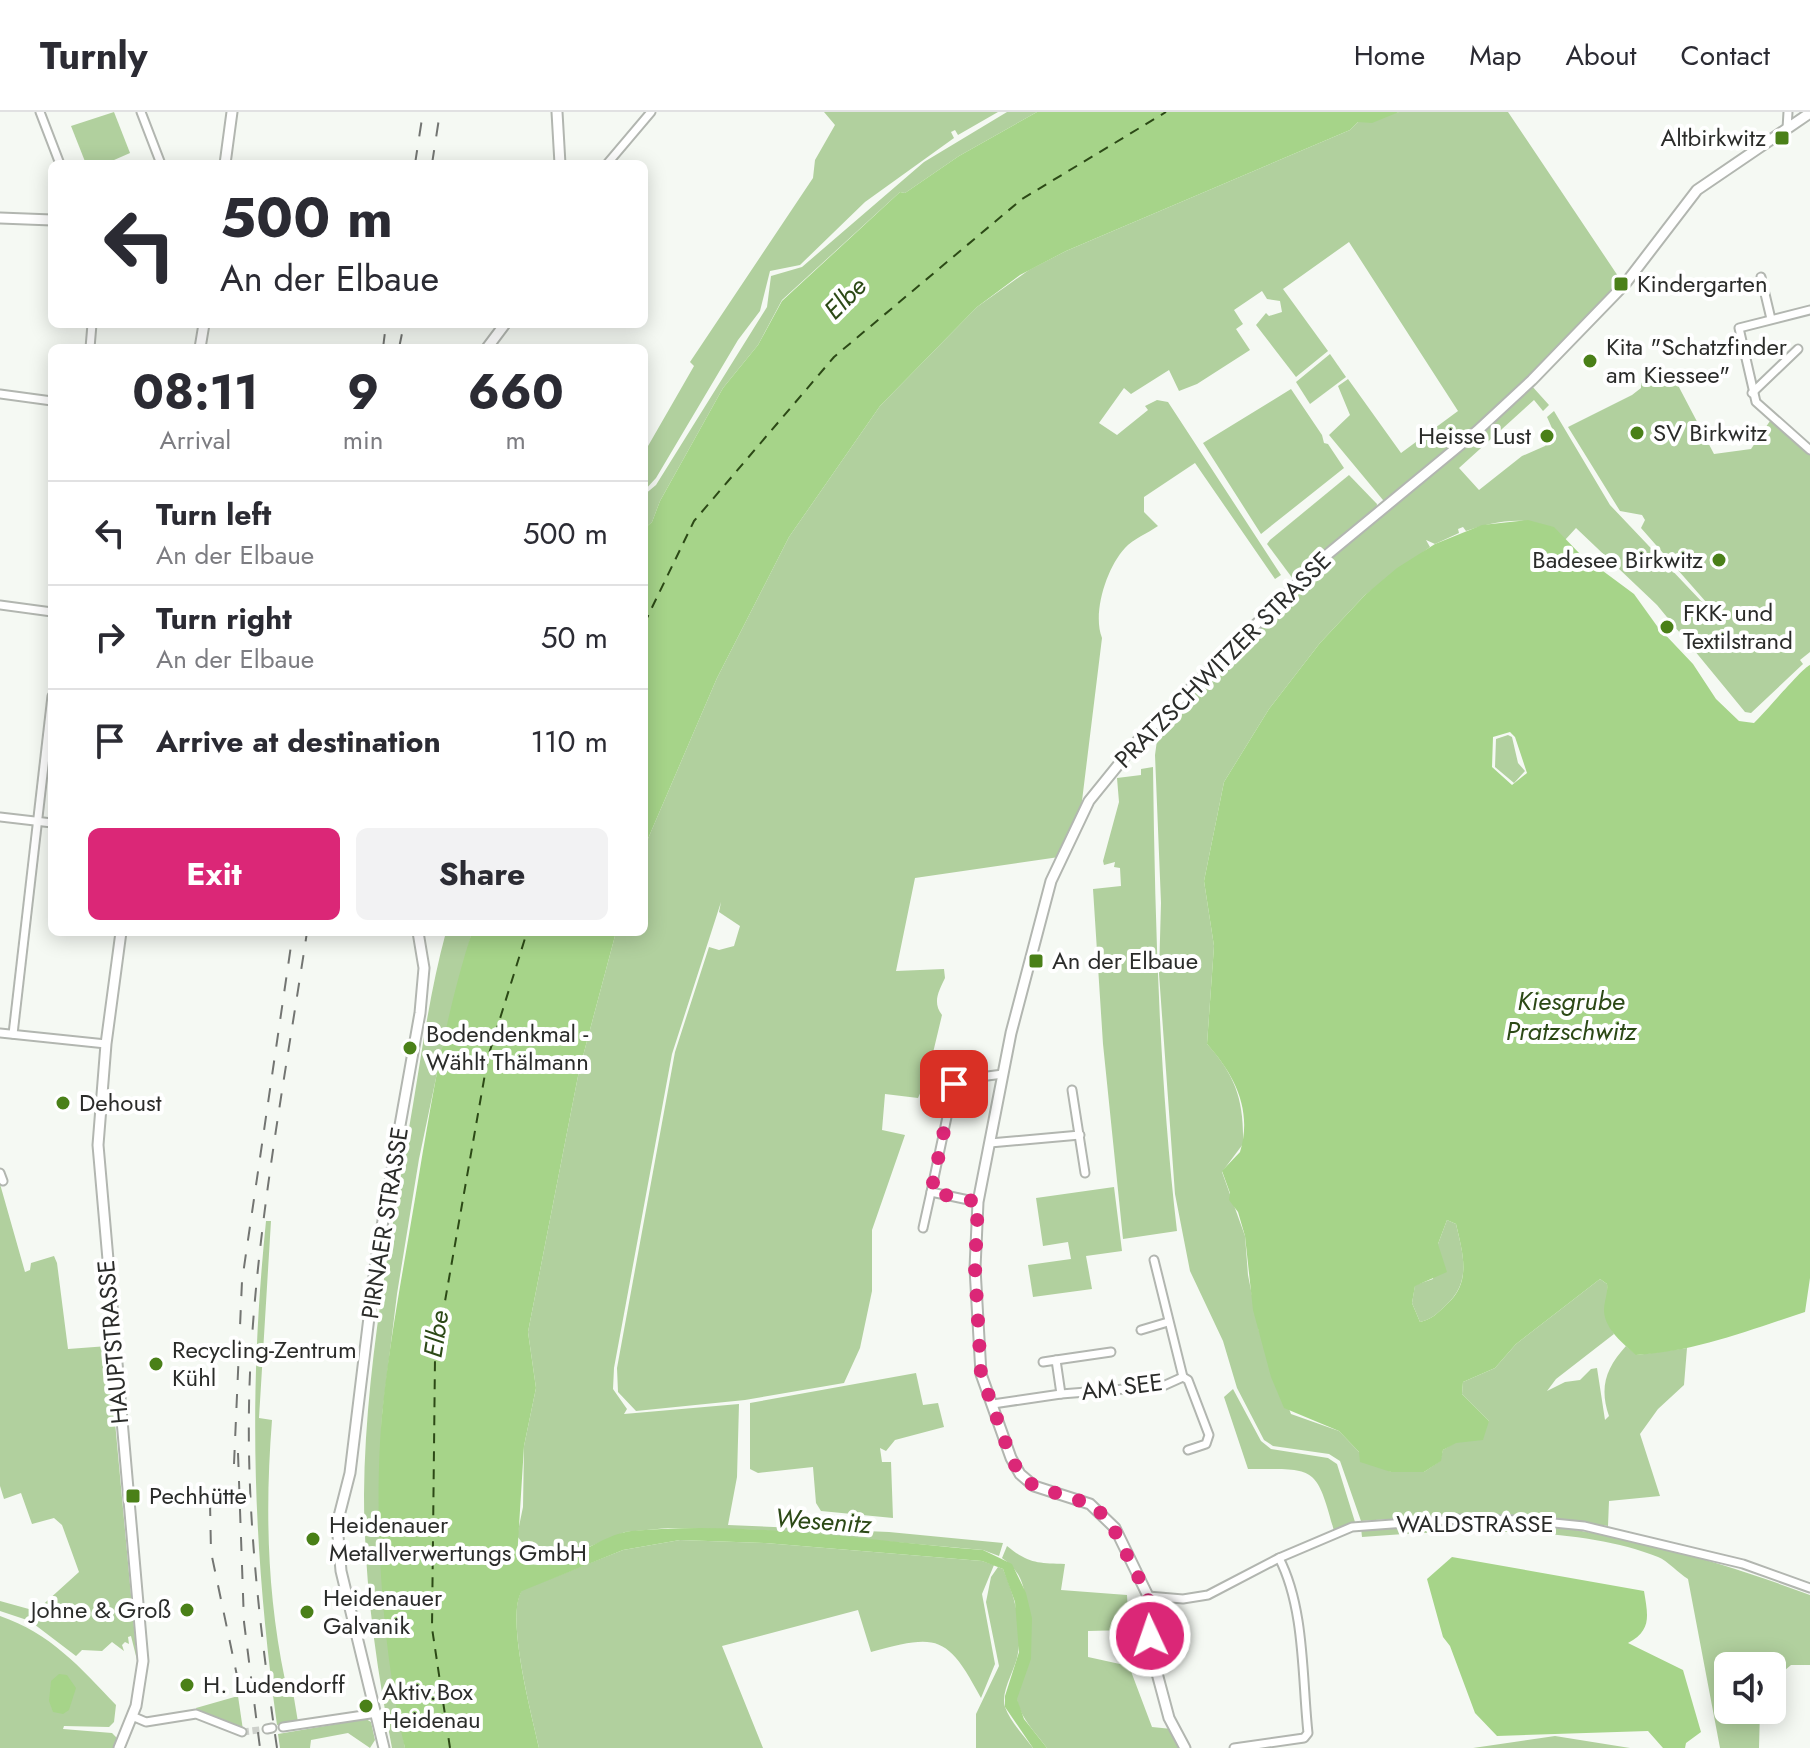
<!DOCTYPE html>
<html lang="en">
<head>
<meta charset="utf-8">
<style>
  body { margin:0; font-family:Jost,sans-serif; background:#f2f2f3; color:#2b2b33; height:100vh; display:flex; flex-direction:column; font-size:30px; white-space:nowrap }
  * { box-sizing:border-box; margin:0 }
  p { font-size:26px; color:#7c7c81 }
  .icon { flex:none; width:44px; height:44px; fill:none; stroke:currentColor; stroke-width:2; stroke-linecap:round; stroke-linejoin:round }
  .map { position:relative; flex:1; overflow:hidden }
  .details { position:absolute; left:48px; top:232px; width:600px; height:592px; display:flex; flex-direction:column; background:#fff; border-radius:12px; box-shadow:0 4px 20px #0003 }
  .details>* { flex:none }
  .top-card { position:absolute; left:48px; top:48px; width:600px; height:168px; border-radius:12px; box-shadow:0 4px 20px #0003; background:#fff; color:#2b2b33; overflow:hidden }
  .tools { position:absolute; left:1714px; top:1540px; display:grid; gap:16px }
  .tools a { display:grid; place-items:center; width:72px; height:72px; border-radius:12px; background:#fff; box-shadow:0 4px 20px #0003; font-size:40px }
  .pin { position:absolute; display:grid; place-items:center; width:68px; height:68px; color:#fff; margin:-34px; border-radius:16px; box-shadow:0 4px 12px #0006 }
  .me { position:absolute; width:88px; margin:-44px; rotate:357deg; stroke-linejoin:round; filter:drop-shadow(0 0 6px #0008) }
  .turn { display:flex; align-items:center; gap:28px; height:168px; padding:0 40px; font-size:36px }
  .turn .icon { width:104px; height:104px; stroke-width:2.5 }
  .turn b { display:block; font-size:56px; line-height:68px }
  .eta { display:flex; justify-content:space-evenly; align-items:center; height:136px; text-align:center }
  .eta b { font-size:48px; font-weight:700; line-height:56px }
  .button { display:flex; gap:16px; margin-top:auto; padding:16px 40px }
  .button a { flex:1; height:92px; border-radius:12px; background:#db2777; color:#fff; font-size:32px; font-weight:700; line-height:92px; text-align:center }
  .button a+a { background:#f2f2f3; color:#2b2b33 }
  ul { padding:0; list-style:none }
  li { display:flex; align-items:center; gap:24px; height:104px; padding:0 40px; border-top:2px solid #e1e1e2 }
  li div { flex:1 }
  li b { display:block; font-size:30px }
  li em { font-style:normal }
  header { display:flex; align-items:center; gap:48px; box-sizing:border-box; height:112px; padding:0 40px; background:#fff; border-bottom:2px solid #e1e1e2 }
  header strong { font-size:38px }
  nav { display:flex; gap:44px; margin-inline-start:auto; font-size:28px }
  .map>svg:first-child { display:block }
</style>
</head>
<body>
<header>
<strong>Turnly</strong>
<nav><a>Home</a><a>Map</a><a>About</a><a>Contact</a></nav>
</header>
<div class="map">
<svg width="1810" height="1636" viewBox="0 0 1810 1636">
  <rect width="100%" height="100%" fill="#f5f9f3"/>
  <g fill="#b1d09e">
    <polygon points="114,0 130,41 105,52 86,52 71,14"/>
    <polygon points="824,0 998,0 958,23 955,18 951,20 954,26 865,90 800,153 770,159 760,199 738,228 656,366 644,379 644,341 694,254 690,250 813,66 815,48 835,13"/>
    <polygon points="1007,0 1037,0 959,44 905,81 900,80 782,188 758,233 723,276 660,389 652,410 644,417 644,383 656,373 767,195 771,164 802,155 924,50"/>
    <path d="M 1399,0 L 1508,0 L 1622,170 L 1496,298 L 1388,389 L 1383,388 L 1329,323 L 1350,303 L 1338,274 L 1348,267 L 1401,341 L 1458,299 L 1349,130 L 1283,177 L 1328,239 L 1296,265 L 1256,213 L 1266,201 L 1269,204 L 1282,200 L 1280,189 L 1267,187 L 1262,179 L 1234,198 L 1243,212 L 1236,217 L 1250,238 L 1197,272 L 1179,279 L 1169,258 L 1131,282 L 1124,276 L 1099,311 L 1117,323 L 1148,298 L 1145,294 L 1157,288 L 1168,290 L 1281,463 L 1275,467 L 1195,351 L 1144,385 L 1144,400 L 1158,414 C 1148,421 1133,427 1125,436 C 1107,455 1092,501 1102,526 L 1081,697 L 1059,745 L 915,766 L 896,859 L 944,857 L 945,866 C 939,879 932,890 942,903 L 927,966 L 918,986 L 885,982 L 882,1018 L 905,1023 L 872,1118 L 872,1179 L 860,1236 L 844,1271 L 745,1288 L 636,1299 L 618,1280 L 617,1256 L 675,940 L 709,835 L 719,838 L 734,834 L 740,814 L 719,800 L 721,790 L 672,942 L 614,1256 L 613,1277 L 627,1297 L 624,1302 L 739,1292 L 737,1365 L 728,1413 L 889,1420 L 1003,1431 L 999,1444 L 983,1438 L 758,1418 L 668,1416 L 625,1420 L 555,1449 L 538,1439 L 528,1438 L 517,1424 L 523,1395 L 524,1334 L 536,1276 L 528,1220 L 579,959 L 616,820 L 644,820 L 644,736 L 717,566 L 789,425 L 880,294 L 977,195 L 1029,158 L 1066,139 L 1350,18 L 1358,10 Z"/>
    <polygon points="1330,242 1346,265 1310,292 1296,270"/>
    <path d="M 1670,258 L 1714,342 L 1751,337 L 1772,306 L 1810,338 L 1810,540 L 1800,548 L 1803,552 L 1751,601 L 1745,600 L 1657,493 L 1576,416 L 1565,428 C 1541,400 1498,408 1466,419 L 1463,415 L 1458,417 L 1459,421 L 1435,432 L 1426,428 L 1430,435 L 1365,483 L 1320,531 L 1269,597 L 1224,670 L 1204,769 L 1214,834 L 1207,932 C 1236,964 1244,989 1243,1032 L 1222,1060 L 1245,1124 L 1248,1163 L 1259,1219 L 1291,1302 L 1339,1319 L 1359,1340 L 1391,1360 L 1424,1360 L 1440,1349 L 1443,1338 L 1489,1309 L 1462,1282 L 1463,1270 L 1495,1256 L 1516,1232 L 1600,1167 L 1607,1172 L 1608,1210 L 1614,1222 L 1556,1267 L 1547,1279 L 1565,1270 L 1580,1268 L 1591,1257 L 1597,1256 L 1605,1308 L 1609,1304 C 1599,1275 1606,1256 1626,1234 L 1637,1243 L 1687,1236 L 1684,1273 L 1658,1297 L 1640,1322 L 1660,1384 L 1609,1389 L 1608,1414 L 1519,1403 L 1462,1402 L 1361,1409 L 1340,1349 L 1329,1342 L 1273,1334 L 1264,1328 L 1237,1276 L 1223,1229 L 1190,1159 L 1175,1082 L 1159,862 L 1161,791 L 1155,643 L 1158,621 L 1184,598 L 1149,621 L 1329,444 L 1531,273 L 1549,293 L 1543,299 L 1534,288 L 1459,356 L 1479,378 L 1522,344 L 1545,334 L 1555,323 L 1547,305 L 1554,299 L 1610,393 L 1703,491 L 1706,490 L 1641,416 L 1645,408 L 1642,403 L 1620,399 L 1568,315 L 1632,283 L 1641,276 L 1641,271 Z"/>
    <polygon points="1291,277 1322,323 1324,331 1328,332 1344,356 1261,422 1203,331"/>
    <polygon points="1349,363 1377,392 1376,398 1298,468 1293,467 1267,432 1270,428"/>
    <polygon points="1508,623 1512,625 1518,651 1525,659 1514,671 1495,655 1496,627"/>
    <path d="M 1153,655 C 1155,810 1159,964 1177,1119 L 1123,1127 L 1103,932 L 1093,777 L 1121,774 L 1120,756 L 1114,755 L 1115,750 L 1104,753 L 1103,749 L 1119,690 L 1117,666 L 1141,663 L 1141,657 Z"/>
    <path d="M 446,820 L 472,820 L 444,928 L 419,1047 L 397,1182 L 382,1304 L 380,1362 L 388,1532 L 405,1636 L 392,1636 C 376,1553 364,1468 364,1383 C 365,1263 388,1141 408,1022 C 420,955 428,886 446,820 Z"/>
    <polygon points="0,1072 25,1160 30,1158 31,1151 54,1144 57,1151 68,1237 108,1234 137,1548 131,1524 128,1525 129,1532 125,1530 122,1533 124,1539 112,1530 102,1539 82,1538 76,1544 30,1509 0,1499 0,1489 36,1499 79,1460 62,1413 54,1406 32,1412 21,1381 4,1387 0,1374"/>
    <polygon points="1114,1075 1122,1139 1086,1144 1092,1177 1033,1185 1028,1153 1071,1147 1068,1130 1043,1134 1036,1086"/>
    <path d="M 1447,1108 L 1456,1112 C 1463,1142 1472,1170 1446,1193 C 1438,1201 1432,1207 1420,1210 L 1412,1191 L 1415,1173 L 1433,1167 L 1438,1132 Z"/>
    <path d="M 266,1109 L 271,1109 L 259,1306 L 272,1308 C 265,1397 267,1481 285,1568 L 291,1568 L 298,1610 L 277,1613 C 253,1437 248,1286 266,1109 Z"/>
    <polygon points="916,1261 923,1293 938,1291 944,1315 895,1328 886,1339 880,1336 882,1350 891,1350 893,1406 821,1399 816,1391 813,1355 758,1361 750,1357 750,1291"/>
    <path d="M 1233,1277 L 1261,1329 L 1271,1337 L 1328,1346 L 1337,1352 L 1355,1410 L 1334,1419 C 1316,1352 1315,1357 1248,1357 L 1224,1285 Z"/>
    <path d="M 1523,1411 C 1623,1421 1716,1448 1810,1483 L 1810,1553 L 1791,1553 L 1772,1569 L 1772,1554 L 1728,1554 L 1728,1598 L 1760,1598 L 1759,1636 L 1720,1636 L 1688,1467 C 1678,1461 1668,1449 1658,1445 C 1576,1412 1450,1418 1362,1425 L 1361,1416 Z"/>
    <path d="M 680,1428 L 765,1431 L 982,1449 L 994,1453 L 982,1482 L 995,1552 L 981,1586 C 947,1522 937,1522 871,1540 L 858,1498 L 722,1534 L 763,1636 L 539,1636 C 532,1604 505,1504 522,1478 L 623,1438 Z"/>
    <path d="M 1007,1434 C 1029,1452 1038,1451 1065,1452 L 1061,1478 L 1127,1483 L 1129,1518 L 1088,1519 L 1088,1545 L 1129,1554 L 1152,1615 L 1172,1617 L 1182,1636 L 1047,1636 C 1036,1621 1021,1607 1017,1588 C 1008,1543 1050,1478 1002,1446 Z"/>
    <path d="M 998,1455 L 1003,1457 C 1014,1482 1023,1514 1018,1541 C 1016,1557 1000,1579 1005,1595 C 1010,1609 1024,1624 1033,1636 L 976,1636 L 976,1602 L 999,1554 L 986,1490 L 991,1465 Z"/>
    <path d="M 0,1504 C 50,1521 80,1555 116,1593 L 114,1610 L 109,1615 L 64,1614 L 63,1617 L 112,1621 L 117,1626 L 115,1636 L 0,1636 Z"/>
    <polygon points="238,1584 243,1618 197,1600 196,1596"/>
    <polygon points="366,1607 371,1610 375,1628 370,1636 348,1621 311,1628 310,1636 280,1636 278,1622"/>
    <polygon points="1555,1624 1630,1636 1473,1636"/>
  </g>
  <g fill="#a6d489" fill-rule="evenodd">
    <polygon points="1037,0 1399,0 1372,11 1358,10 1350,18 1066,139 1020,163 977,195 880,294 789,425 717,566 644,736 644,417 652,410 660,389 723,276 758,233 782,189 900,80 905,81 959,44"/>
    <path d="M 1528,408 L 1554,415 L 1580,442 L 1634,482 L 1657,514 L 1693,552 L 1716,587 L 1739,609 L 1754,611 C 1766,600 1801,557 1810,553 L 1810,1166 L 1805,1200 C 1750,1218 1695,1240 1636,1243 C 1624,1232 1605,1218 1604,1199 C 1604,1189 1608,1182 1607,1172 L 1600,1167 L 1516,1232 L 1495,1256 L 1463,1270 L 1462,1282 L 1489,1309 L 1483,1328 L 1456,1331 L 1443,1338 L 1441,1349 L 1424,1360 L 1391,1360 L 1360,1350 L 1359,1340 L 1339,1319 L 1284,1296 L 1271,1265 L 1253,1198 L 1245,1124 L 1238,1100 L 1229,1088 L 1230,1081 L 1222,1059 L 1240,1040 C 1253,998 1234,962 1207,932 L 1214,834 L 1204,769 L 1224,670 L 1269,597 L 1320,531 L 1365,483 L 1397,456 L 1435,432 L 1482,413 ZM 1510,620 L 1515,625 L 1527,661 L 1512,673 L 1492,655 L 1493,625 ZM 1447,1108 L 1456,1112 C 1463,1142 1472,1171 1446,1193 C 1438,1201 1432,1207 1420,1210 L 1412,1191 L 1415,1174 L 1447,1160 L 1438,1132 Z"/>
    <path d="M 472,820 L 616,820 L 579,959 L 528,1220 L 536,1276 L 524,1334 L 517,1447 C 552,1469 595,1423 631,1419 C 747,1408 867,1429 983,1438 L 1012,1452 L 1026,1481 L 1032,1506 L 1031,1547 L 1017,1587 L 1024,1607 L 1047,1636 L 1033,1636 L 1005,1595 L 1005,1584 L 1019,1540 L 1015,1490 L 1003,1457 L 982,1449 L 765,1431 L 680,1428 L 623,1438 L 522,1479 C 505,1504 532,1604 539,1636 L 405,1636 C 382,1539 373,1403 382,1303 C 389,1231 403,1159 415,1087 C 430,998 444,906 472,820 Z"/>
    <path d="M 1452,1445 L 1644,1479 C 1648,1504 1652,1518 1628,1531 L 1683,1558 L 1701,1620 L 1686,1631 L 1685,1636 L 1663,1636 L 1648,1619 L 1497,1624 L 1475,1601 L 1450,1534 L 1443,1525 L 1427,1467 Z"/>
    <polygon points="59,1562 67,1563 76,1576 69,1598 63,1602 53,1600 49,1589 51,1569"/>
  </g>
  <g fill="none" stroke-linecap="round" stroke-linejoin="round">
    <g stroke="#2c4916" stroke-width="2" stroke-dasharray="10 8" stroke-linecap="butt">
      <polyline points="644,512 694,409 834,245 1022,87 1166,0"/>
      <polyline points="450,1636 432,1516 435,1246 488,945 527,820"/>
    </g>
    <polyline stroke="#cdd0cb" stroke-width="7" stroke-dasharray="7 3.5" stroke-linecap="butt" points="242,1620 267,1617"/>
    <g stroke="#b2b6b0" stroke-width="11">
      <g id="street">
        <polyline points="40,0 60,52"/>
        <polyline points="141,0 161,52"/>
        <polyline points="1787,17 1788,0"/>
        <polyline points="607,52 651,0"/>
        <polyline points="1761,165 1771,207"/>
        <polyline points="1810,198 1739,216 1756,290 1810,338"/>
        <polyline points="90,236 92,212"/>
        <polyline points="1752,281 1798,237"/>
        <polyline points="0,282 52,289"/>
        <polyline points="0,493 52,500"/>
        <polyline points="0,705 52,711"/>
        <polyline points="0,921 106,932"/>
        <polyline points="13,922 52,584"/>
        <polyline points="1072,978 1085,1061"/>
        <polyline points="990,1031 1080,1023"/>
        <polyline points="0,1061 3,1069"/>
        <polyline points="978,1090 931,1080 954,972 964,967 1003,962"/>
        <polyline points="923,1116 931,1080"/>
        <polyline points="1154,1148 1183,1265 1188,1268 1209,1323 1206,1332 1188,1338"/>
        <polyline points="1141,1218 1168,1210"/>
        <polyline points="1056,1248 1111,1240"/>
        <polyline points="1043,1250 1056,1248 1061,1282"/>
        <polyline points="993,1292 1061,1282 1163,1274 1183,1265"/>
        <polyline points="1148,1484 1183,1487 1208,1483 1279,1446 1352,1415 1459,1407 1524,1408 1584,1414 1743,1452 1810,1476"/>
        <polyline points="132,1604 146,1610 196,1602 242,1620"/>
        <polyline points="283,1615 377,1601"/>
        <polyline points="267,1617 272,1616"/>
        <path d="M 1234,1636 L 1304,1626 L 1308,1621 C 1302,1566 1305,1496 1279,1446"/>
      </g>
    </g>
    <g stroke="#b2b6b0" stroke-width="13">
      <g id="secondary">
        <polyline points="557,0 560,52"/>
        <polyline points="225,52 232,0"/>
        <polyline points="0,106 52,108"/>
        <polyline points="200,236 204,212"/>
        <polyline points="487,236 505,212"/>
        <polyline points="119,1636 136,1594 143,1549 98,1033 106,932 121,820"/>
        <polyline points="384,1636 341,1459 337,1412 350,1361 376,1148 420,901 424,856 418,820"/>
        <polyline points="1185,1636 1169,1606 1154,1550 1148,1484 1115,1416 1090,1392 1034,1374 1020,1362 1011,1346 981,1262 975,1156 978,1090 1011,921 1051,769 1089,689 1140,626 1328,442 1477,319 1532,268 1625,172 1697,78 1810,1"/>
      </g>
    </g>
    <use href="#street" stroke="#fff" stroke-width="7"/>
    <use href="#secondary" stroke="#fff" stroke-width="9"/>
    <g stroke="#737572" stroke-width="2" stroke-dasharray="14 14" stroke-linecap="butt">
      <polyline points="415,52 423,0"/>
      <polyline points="432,52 440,0"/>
      <polyline points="383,236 386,212"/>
      <polyline points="399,236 404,212"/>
      <polyline points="238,1341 244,1510 260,1636"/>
      <polyline points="234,1352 242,1169 293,820"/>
      <polyline points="210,1390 211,1440 240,1578"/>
      <path d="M 277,1636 C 258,1506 243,1374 251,1242 C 259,1101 286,960 307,820"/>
    </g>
  </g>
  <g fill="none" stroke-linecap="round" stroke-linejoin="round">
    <polyline stroke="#db2777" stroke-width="14" stroke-dasharray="0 25.2" points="954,972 931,1080 978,1090 975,1156 981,1262 1011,1346 1020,1362 1034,1374 1090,1392 1109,1408 1148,1484 1150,1524"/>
  </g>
  <g fill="#4a8018" stroke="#fff" stroke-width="3">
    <rect x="1774" y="18" width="16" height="16" rx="4"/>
    <rect x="1613" y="164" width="16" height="16" rx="4"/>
    <circle cx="1590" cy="249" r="8"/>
    <circle cx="1637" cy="321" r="8"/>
    <circle cx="1547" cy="324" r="8"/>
    <circle cx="1719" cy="448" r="8"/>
    <circle cx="1667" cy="515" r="8"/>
    <rect x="1028" y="841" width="16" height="16" rx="4"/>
    <circle cx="410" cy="936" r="8"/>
    <circle cx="63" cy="991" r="8"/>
    <circle cx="156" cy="1252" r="8"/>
    <rect x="125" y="1376" width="16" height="16" rx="4"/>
    <circle cx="313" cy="1427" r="8"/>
    <circle cx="187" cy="1498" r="8"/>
    <circle cx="307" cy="1500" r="8"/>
    <circle cx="187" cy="1573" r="8"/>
    <circle cx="366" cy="1594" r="8"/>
  </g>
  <g text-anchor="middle" stroke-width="8" stroke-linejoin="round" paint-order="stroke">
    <g font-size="24" fill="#2b2c2a" stroke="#fff" text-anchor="start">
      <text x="1766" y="34" text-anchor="end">Altbirkwitz</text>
      <text x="1637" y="180">Kindergarten</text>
      <text x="1606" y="243">Kita "Schatzfinder<tspan x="1606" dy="28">am Kiessee"</tspan></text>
      <text x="1653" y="329">SV Birkwitz</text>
      <text x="1531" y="332" text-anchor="end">Heisse Lust</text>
      <text x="1703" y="456" text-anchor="end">Badesee Birkwitz</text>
      <text x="1683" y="509">FKK- und<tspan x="1683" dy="28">Textilstrand</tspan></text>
      <text x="1052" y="857">An der Elbaue</text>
      <text x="426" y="930">Bodendenkmal -<tspan x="426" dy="28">Wählt Thälmann</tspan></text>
      <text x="79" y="999">Dehoust</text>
      <text x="172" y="1246">Recycling-Zentrum<tspan x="172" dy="28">Kühl</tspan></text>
      <text x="149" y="1392">Pechhütte</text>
      <text x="329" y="1421">Heidenauer<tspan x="329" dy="28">Metallverwertungs GmbH</tspan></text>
      <text x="323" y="1494">Heidenauer<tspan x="323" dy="28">Galvanik</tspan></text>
      <text x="171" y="1506" text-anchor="end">Johne &amp; Groß</text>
      <text x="203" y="1581">H. Ludendorff</text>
      <text x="382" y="1588">Aktiv.Box<tspan x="382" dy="28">Heidenau</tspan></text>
    </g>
    <g font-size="24" fill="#2b2c2a" stroke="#fff">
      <text transform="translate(1223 548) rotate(-45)" y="8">PRATZSCHWITZER STRASSE</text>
      <text transform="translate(385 1111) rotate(-81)" y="8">PIRNAER STRASSE</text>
      <text transform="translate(113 1230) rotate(-95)" y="8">HAUPTSTRASSE</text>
      <text transform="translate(1122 1275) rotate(-7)" y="8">AM SEE</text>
      <text x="1475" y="1420">WALDSTRASSE</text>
    </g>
    <g font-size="26" font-style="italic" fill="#2c4916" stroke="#fff">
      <text transform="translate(845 186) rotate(-45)" y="9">Elbe</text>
      <text x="1571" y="898">Kiesgrube<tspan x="1571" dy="30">Pratzschwitz</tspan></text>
      <text transform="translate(436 1222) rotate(-81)" y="9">Elbe</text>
      <text transform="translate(823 1409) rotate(4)" y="9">Wesenitz</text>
    </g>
  </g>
</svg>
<div class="tools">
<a><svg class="icon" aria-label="sound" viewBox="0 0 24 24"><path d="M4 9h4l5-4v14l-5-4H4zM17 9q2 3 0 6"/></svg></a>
</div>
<div class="pin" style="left:954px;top:972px;background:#d93025"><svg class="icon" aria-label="arrive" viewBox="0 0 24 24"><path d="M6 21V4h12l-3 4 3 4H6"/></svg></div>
<svg class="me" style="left:1150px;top:1524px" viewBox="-20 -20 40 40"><circle r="17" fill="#db2777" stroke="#fff" stroke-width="3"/><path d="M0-11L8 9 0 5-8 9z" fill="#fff"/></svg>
<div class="top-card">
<div class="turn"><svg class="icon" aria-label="left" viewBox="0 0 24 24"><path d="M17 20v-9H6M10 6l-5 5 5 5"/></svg><div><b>500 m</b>An der Elbaue</div></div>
</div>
<section class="details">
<div class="eta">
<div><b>08:11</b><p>Arrival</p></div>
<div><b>9</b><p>min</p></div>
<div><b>660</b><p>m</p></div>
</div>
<ul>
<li><svg class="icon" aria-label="left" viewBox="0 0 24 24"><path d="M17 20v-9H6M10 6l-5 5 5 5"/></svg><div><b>Turn left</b><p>An der Elbaue</p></div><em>500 m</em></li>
<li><svg class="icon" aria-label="right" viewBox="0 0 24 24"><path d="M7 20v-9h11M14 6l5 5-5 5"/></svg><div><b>Turn right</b><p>An der Elbaue</p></div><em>50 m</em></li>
<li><svg class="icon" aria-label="arrive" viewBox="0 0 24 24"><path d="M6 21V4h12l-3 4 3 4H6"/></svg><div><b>Arrive at destination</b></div><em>110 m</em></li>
</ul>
<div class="button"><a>Exit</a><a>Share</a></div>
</section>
</div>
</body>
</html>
